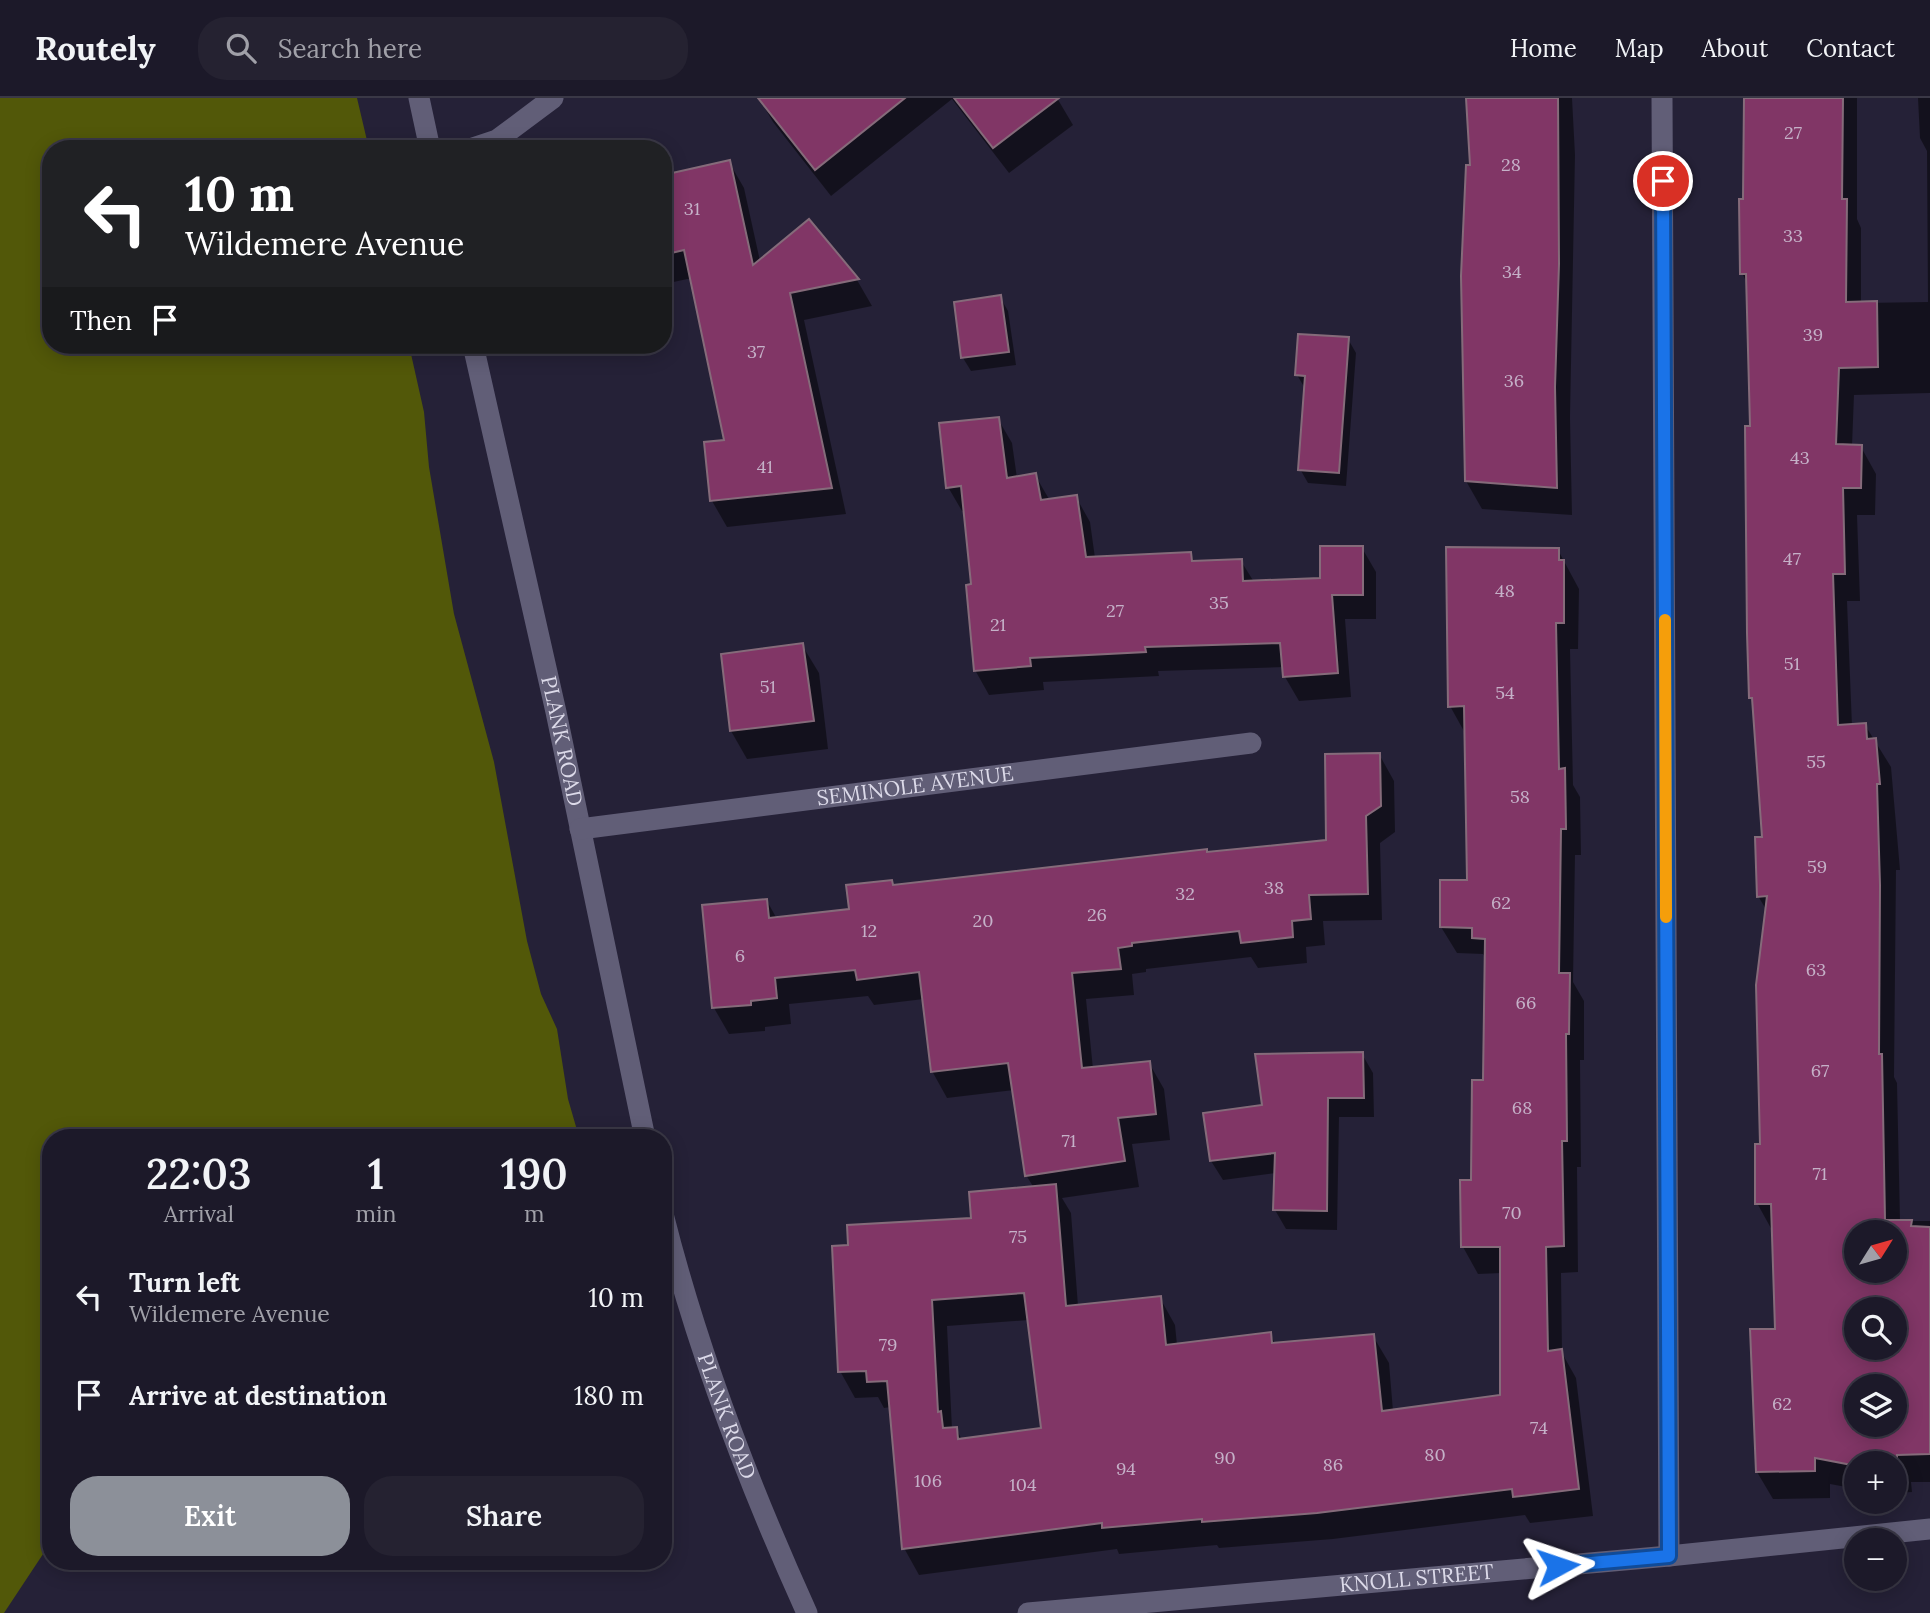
<!DOCTYPE html>
<html lang="en">
<head>
<meta charset="utf-8">
<style>
  body { margin:0; font-family:Lora,serif; background:#252231; color:#f1f3f6; height:100vh; display:flex; flex-direction:column; font-size:26px; white-space:nowrap }
  * { box-sizing:border-box; margin:0 }
  p { font-size:23px; color:#a0a0a8 }
  .icon { flex:none; width:38px; height:38px; fill:none; stroke:currentColor; stroke-width:2; stroke-linecap:round; stroke-linejoin:round }
  .map { position:relative; flex:1; overflow:hidden }
  .sheet { position:absolute; left:42px; top:1031px; width:630px; height:441px; display:flex; flex-direction:column; background:#1c1929; border-radius:28px; box-shadow:0 4px 18px #0003,0 0 0 2px #3a3846 }
  .sheet>* { flex:none }
  .top-card { position:absolute; left:42px; top:42px; width:630px; height:214px; border-radius:28px; box-shadow:0 4px 18px #0003,0 0 0 2px #3a3846; background:#202124; color:#fff; overflow:hidden }
  .needle { width:46px; rotate:53deg }
  .tools { position:absolute; left:1844px; top:1122px; display:grid; gap:14px }
  .tools a { display:grid; place-items:center; width:63px; height:63px; border-radius:50%; background:#1c1929; box-shadow:0 4px 18px #0003,0 0 0 2px #3a3846; font-size:35px }
  .pin { position:absolute; display:grid; place-items:center; width:60px; height:60px; color:#fff; margin:-30px; border:4px solid #fff; border-radius:50%; box-shadow:0 2px 7px #0007 }
  .me { position:absolute; width:77px; margin:-38px; rotate:85deg; stroke-linejoin:round; filter:drop-shadow(0 0 5px #0008) }
  .turn { display:flex; align-items:center; gap:24px; height:147px; padding:0 28px; font-size:32px }
  .turn .icon { width:91px; height:91px; stroke-width:2.5 }
  .turn b { display:block; font-size:49px; line-height:60px }
  .then { display:flex; align-items:center; height:66px; padding:0 28px; background:#0003; gap:14px; font-size:26px }
  .eta { display:flex; justify-content:space-evenly; align-items:center; height:119px; text-align:center }
  .eta b { font-size:42px; font-weight:600; line-height:49px }
  .cta { display:flex; gap:14px; margin-top:auto; padding:14px 28px }
  .cta a { flex:1; height:80px; border-radius:28px; background:#8c9099; color:#fff; font-size:28px; font-weight:600; line-height:80px; text-align:center }
  .cta a+a { background:#252231; color:#f1f3f6 }
  ul { padding:0; list-style:none }
  li { display:flex; align-items:center; gap:21px; height:98px; padding:0 28px }
  li div { flex:1 }
  li b { display:block; font-size:26px }
  li em { font-style:normal }
  header { display:flex; align-items:center; gap:42px; box-sizing:border-box; height:98px; padding:0 35px; background:#1c1929; border-bottom:2px solid #3a3846 }
  header strong { font-size:33px }
  nav { display:flex; gap:38px; margin-inline-start:auto; font-size:24px }
  .search { width:490px; height:63px; background:#252231; display:flex; align-items:center; gap:18px; box-sizing:border-box; padding:0 24px; border-radius:28px; color:#a0a0a8; font-size:26px }
  .map>svg:first-child { display:block }
</style>
</head>
<body>
<header>
<strong>Routely</strong>
<div class="search"><svg class="icon" aria-label="search" viewBox="0 0 24 24"><circle cx="10" cy="10" r="6"/><path d="M15 15l6 6"/></svg>Search here</div>
<nav><a>Home</a><a>Map</a><a>About</a><a>Contact</a></nav>
</header>
<div class="map">
<svg width="1930" height="1515" viewBox="0 0 1930 1515">
  <rect width="100%" height="100%" fill="#252137"/>
  <polygon fill="#525809" points="0,0 357,0 369,51 51,51 51,247 409,247 424,314 429,369 454,516 494,664 527,843 541,896 557,931 568,1001 579,1039 51,1040 51,1444 4,1515 0,1515"/>
  <g fill="#0007" fill-rule="evenodd">
    <polygon points="759,0 1057,0 1073,27 1009,75 952,1 831,98 773,24"/>
    <polygon points="1468,0 1572,0 1575,57 1570,319 1572,417 1482,411 1466,383 1471,69"/>
    <path d="M 1748,0 L 1857,0 L 1857,121 L 1861,130 L 1861,205 L 1928,204 L 1927,53 L 1920,40 L 1918,0 L 1930,0 L 1930,295 L 1854,297 L 1852,348 L 1861,349 L 1876,376 L 1875,417 L 1857,417 L 1860,503 L 1847,503 L 1852,628 L 1865,627 L 1891,669 L 1900,772 L 1896,772 L 1894,979 L 1897,985 L 1900,1123 L 1930,1123 L 1930,1384 L 1911,1384 L 1912,1394 L 1895,1395 L 1895,1365 L 1857,1365 L 1857,1391 L 1830,1386 L 1830,1400 L 1773,1401 L 1757,1374 L 1776,1232 L 1773,1134 L 1757,1105 L 1762,1047 L 1767,813 L 1758,798 L 1764,740 L 1754,605 L 1751,600 L 1751,330 L 1748,187 L 1742,175 ZM 1857,1134 L 1895,1134 L 1895,1172 L 1857,1172 ZM 1857,1211 L 1895,1211 L 1895,1250 L 1857,1250 ZM 1857,1288 L 1895,1288 L 1895,1326 L 1857,1326 Z"/>
    <polygon points="729,64 744,90 760,163 809,123 857,182 872,208 804,222 846,416 727,429 712,403 706,346 726,344 692,180 669,185 663,174 663,78"/>
    <polygon points="1000,199 1008,213 1016,267 971,273 963,260"/>
    <polygon points="1348,241 1356,255 1346,388 1308,385 1300,371 1306,292 1297,277"/>
    <polygon points="998,321 1012,345 1017,380 1035,377 1049,401 1076,399 1090,424 1095,460 1190,456 1195,465 1241,463 1254,484 1322,482 1362,450 1376,474 1376,521 1345,521 1351,599 1299,603 1285,579 1284,569 1158,573 1159,578 1043,584 1044,592 989,597 975,572 973,488 966,413 962,413 948,389"/>
    <path d="M 1558,452 L 1579,491 L 1578,551 L 1570,551 L 1573,687 L 1580,699 L 1581,757 L 1575,757 L 1573,884 L 1584,903 L 1584,962 L 1580,962 L 1581,1069 L 1577,1069 L 1578,1174 L 1561,1175 L 1562,1255 L 1576,1280 L 1593,1418 L 1530,1425 L 1525,1417 L 1333,1441 L 1219,1450 L 1217,1447 L 1119,1456 L 1117,1451 L 919,1477 L 904,1450 L 891,1309 L 884,1310 L 878,1299 L 855,1300 L 840,1273 L 973,1122 L 1034,1090 L 1026,1077 L 1014,992 L 947,1000 L 932,973 L 924,901 L 874,907 L 868,898 L 789,906 L 791,926 L 765,929 L 765,933 L 729,936 L 714,910 L 767,803 L 777,821 L 851,812 L 894,789 L 1328,743 L 1379,656 L 1394,683 L 1395,734 L 1380,745 L 1382,822 L 1323,823 L 1325,847 L 1306,849 L 1307,865 L 1258,870 L 1251,859 L 1146,871 L 1146,874 L 1132,876 L 1134,897 L 1086,901 L 1093,971 L 1149,965 L 1164,991 L 1170,1042 L 1132,1046 L 1139,1089 L 1062,1100 L 1071,1115 L 1078,1208 L 1160,1200 L 1175,1227 L 1177,1247 L 1270,1236 L 1276,1247 L 1373,1238 L 1389,1265 L 1393,1313 L 1502,1298 L 1502,1175 L 1478,1176 L 1463,1149 L 1485,984 L 1486,861 L 1483,856 L 1457,855 L 1441,829 L 1469,784 L 1465,635 L 1450,608 ZM 1029,1222 L 1043,1332 L 962,1342 L 956,1330 L 952,1331 L 947,1228 Z"/>
    <polygon points="802,547 819,575 828,651 747,661 731,633"/>
    <polygon points="1362,956 1373,975 1374,1019 1339,1019 1337,1132 1286,1131 1275,1112 1276,1075 1223,1082 1211,1063 1205,1017 1264,1009"/>
  </g>
  <g fill="#813666" stroke="#856b7a" stroke-width="2" fill-rule="evenodd">
    <polygon points="758,0 905,0 815,72"/>
    <polygon points="954,0 1059,0 993,50"/>
    <polygon points="1466,0 1558,0 1559,166 1555,289 1557,390 1465,383 1461,178 1466,67 1470,67"/>
    <path d="M 1744,0 L 1843,0 L 1842,101 L 1847,101 L 1846,204 L 1877,203 L 1878,269 L 1839,270 L 1836,346 L 1862,347 L 1861,390 L 1843,390 L 1845,476 L 1833,476 L 1838,627 L 1866,625 L 1867,641 L 1876,640 L 1880,686 L 1877,686 L 1880,787 L 1879,956 L 1882,956 L 1885,1122 L 1912,1122 L 1911,1128 L 1930,1129 L 1930,1356 L 1897,1357 L 1897,1368 L 1895,1365 L 1857,1365 L 1857,1368 L 1815,1360 L 1815,1373 L 1756,1374 L 1750,1231 L 1775,1231 L 1771,1106 L 1755,1106 L 1755,1046 L 1760,1046 L 1756,887 L 1767,798 L 1757,799 L 1755,739 L 1762,739 L 1752,600 L 1749,600 L 1747,535 L 1745,328 L 1750,328 L 1746,176 L 1740,176 L 1739,101 L 1743,101 ZM 1857,1134 L 1895,1134 L 1895,1172 L 1857,1172 ZM 1857,1211 L 1895,1211 L 1895,1250 L 1857,1250 ZM 1857,1288 L 1895,1288 L 1895,1326 L 1857,1326 Z"/>
    <polygon points="730,62 753,167 809,121 859,181 790,195 832,390 710,403 704,344 724,342 684,152 663,157 663,77"/>
    <polygon points="1001,197 1009,254 961,260 954,204"/>
    <polygon points="1298,236 1349,239 1339,375 1298,372 1305,278 1295,277"/>
    <polygon points="999,319 1007,380 1036,375 1041,402 1077,397 1086,459 1191,454 1192,463 1242,461 1243,483 1320,480 1320,448 1363,448 1363,497 1332,497 1338,575 1283,579 1280,545 1145,549 1146,554 1030,560 1031,568 974,573 966,487 971,486 961,388 946,390 939,325"/>
    <path d="M 1446,449 L 1559,450 L 1559,462 L 1564,462 L 1564,525 L 1556,525 L 1559,671 L 1565,670 L 1566,731 L 1561,731 L 1559,875 L 1570,875 L 1569,936 L 1566,936 L 1567,1043 L 1562,1043 L 1564,1148 L 1546,1149 L 1548,1253 L 1562,1251 L 1579,1391 L 1513,1399 L 1512,1391 L 1317,1415 L 1202,1424 L 1202,1421 L 1102,1430 L 1102,1425 L 902,1451 L 887,1283 L 867,1284 L 866,1273 L 838,1274 L 832,1148 L 848,1147 L 847,1127 L 971,1120 L 969,1094 L 1056,1086 L 1066,1208 L 1161,1198 L 1166,1247 L 1271,1234 L 1272,1245 L 1374,1236 L 1382,1313 L 1500,1297 L 1500,1149 L 1461,1149 L 1460,1082 L 1471,1082 L 1472,982 L 1483,982 L 1485,841 L 1472,840 L 1472,830 L 1440,829 L 1440,782 L 1467,782 L 1464,608 L 1448,609 ZM 1024,1195 L 1041,1330 L 958,1341 L 957,1329 L 943,1330 L 941,1313 L 938,1314 L 932,1202 Z"/>
    <polygon points="803,545 814,623 730,633 721,556"/>
    <polygon points="1380,655 1381,708 1366,718 1368,796 1309,797 1311,821 1292,823 1293,839 1241,845 1239,833 1132,845 1132,848 1118,850 1121,871 1072,875 1082,970 1150,963 1156,1016 1118,1020 1125,1063 1025,1078 1008,965 931,974 919,874 857,882 855,872 775,880 777,900 751,903 751,907 712,910 702,807 767,801 769,820 849,811 846,787 892,782 893,787 1207,751 1207,754 1326,742 1325,656"/>
    <polygon points="1363,954 1364,1000 1328,1000 1327,1113 1273,1112 1275,1055 1210,1063 1203,1015 1262,1007 1255,956"/>
  </g>
  <g fill="none" stroke-linecap="round" stroke-linejoin="round">
    <g stroke="#615e77" stroke-width="21">
      <polyline points="419,0 430,51"/>
      <polyline points="1662,0 1669,1458"/>
      <polyline points="470,51 497,42 553,0"/>
      <path id="s1" d="M 473,247 L 556,614 L 645,1040"/>
      <path id="s2" d="M 580,731 L 1251,645"/>
      <path id="s3" d="M 663,1116 C 698,1255 748,1385 807,1515"/>
      <path id="s4" d="M 1028,1515 L 1669,1458 L 1930,1431"/>
    </g>
  </g>
  <g fill="none" stroke-linecap="round" stroke-linejoin="round">
    <g stroke="#114b97" stroke-width="18">
      <polyline id="route" points="1558,1468 1669,1458 1663,83"/>
    </g>
    <use href="#route" stroke="#1a73e8" stroke-width="12"/>
    <polyline stroke="#f59e0b" stroke-width="12" points="1665,522 1666,819"/>
  </g>
  <g text-anchor="middle" stroke-width="7" stroke-linejoin="round" paint-order="stroke">
    <g font-size="18" fill="#c5b1c8">
      <text x="1793" y="41">27</text>
      <text x="1511" y="73">28</text>
      <text x="692" y="117">31</text>
      <text x="1793" y="144">33</text>
      <text x="1512" y="180">34</text>
      <text x="1813" y="243">39</text>
      <text x="756" y="260">37</text>
      <text x="1514" y="289">36</text>
      <text x="1800" y="366">43</text>
      <text x="765" y="375">41</text>
      <text x="1792" y="467">47</text>
      <text x="1505" y="499">48</text>
      <text x="1219" y="511">35</text>
      <text x="1115" y="519">27</text>
      <text x="998" y="533">21</text>
      <text x="1792" y="572">51</text>
      <text x="768" y="595">51</text>
      <text x="1505" y="601">54</text>
      <text x="1816" y="670">55</text>
      <text x="1520" y="705">58</text>
      <text x="1817" y="775">59</text>
      <text x="1274" y="796">38</text>
      <text x="1185" y="802">32</text>
      <text x="1501" y="811">62</text>
      <text x="1097" y="823">26</text>
      <text x="983" y="829">20</text>
      <text x="869" y="839">12</text>
      <text x="740" y="864">6</text>
      <text x="1816" y="878">63</text>
      <text x="1526" y="911">66</text>
      <text x="1820" y="979">67</text>
      <text x="1522" y="1016">68</text>
      <text x="1069" y="1049">71</text>
      <text x="1820" y="1082">71</text>
      <text x="1512" y="1121">70</text>
      <text x="1018" y="1145">75</text>
      <text x="888" y="1253">79</text>
      <text x="1782" y="1312">62</text>
      <text x="1539" y="1336">74</text>
      <text x="1435" y="1363">80</text>
      <text x="1225" y="1366">90</text>
      <text x="1333" y="1373">86</text>
      <text x="1126" y="1377">94</text>
      <text x="928" y="1389">106</text>
      <text x="1023" y="1393">104</text>
    </g>
    <g font-size="21" fill="#dcdae9" stroke="#0e0c16">
      <text dy="7" stroke="none"><textPath href="#s1" startOffset="406">PLANK ROAD</textPath></text>
      <text dy="7" stroke="none"><textPath href="#s2" startOffset="338">SEMINOLE AVENUE</textPath></text>
      <text dy="7" stroke="none"><textPath href="#s3" startOffset="212">PLANK ROAD</textPath></text>
      <text dy="7" stroke="none"><textPath href="#s4" startOffset="390">KNOLL STREET</textPath></text>
    </g>
  </g>
</svg>
<div class="tools">
<a><svg class="needle" viewBox="-14 -14 28 28"><path d="M0-13l5 13h-10z" fill="#e53935"/><path d="M0 13l5-13h-10z" fill="#a0a0a8"/></svg></a>
<a><svg class="icon" aria-label="search" viewBox="0 0 24 24"><circle cx="10" cy="10" r="6"/><path d="M15 15l6 6"/></svg></a>
<a><svg class="icon" aria-label="layers" viewBox="0 0 24 24"><path d="M12 4l9 5-9 5-9-5zM3 14l9 5 9-5"/></svg></a>
<a>+</a>
<a>−</a>
</div>
<div class="pin" style="left:1663px;top:83px;background:#d93025"><svg class="icon" aria-label="arrive" viewBox="0 0 24 24"><path d="M6 21V4h12l-3 4 3 4H6"/></svg></div>
<svg class="me" style="left:1558px;top:1468px" viewBox="-20 -20 40 40"><path d="M0-17L14 15 0 8-14 15z" fill="#1a73e8" stroke="#fff" stroke-width="4"/></svg>
<div class="top-card">
<div class="turn"><svg class="icon" aria-label="left" viewBox="0 0 24 24"><path d="M17 20v-9H6M10 6l-5 5 5 5"/></svg><div><b>10 m</b>Wildemere Avenue</div></div>
<div class="then">Then<svg class="icon" aria-label="arrive" viewBox="0 0 24 24"><path d="M6 21V4h12l-3 4 3 4H6"/></svg></div>
</div>
<section class="sheet">
<div class="eta">
<div><b>22:03</b><p>Arrival</p></div>
<div><b>1</b><p>min</p></div>
<div><b>190</b><p>m</p></div>
</div>
<ul>
<li><svg class="icon" aria-label="left" viewBox="0 0 24 24"><path d="M17 20v-9H6M10 6l-5 5 5 5"/></svg><div><b>Turn left</b><p>Wildemere Avenue</p></div><em>10 m</em></li>
<li><svg class="icon" aria-label="arrive" viewBox="0 0 24 24"><path d="M6 21V4h12l-3 4 3 4H6"/></svg><div><b>Arrive at destination</b></div><em>180 m</em></li>
</ul>
<div class="cta"><a>Exit</a><a>Share</a></div>
</section>
</div>
</body>
</html>
